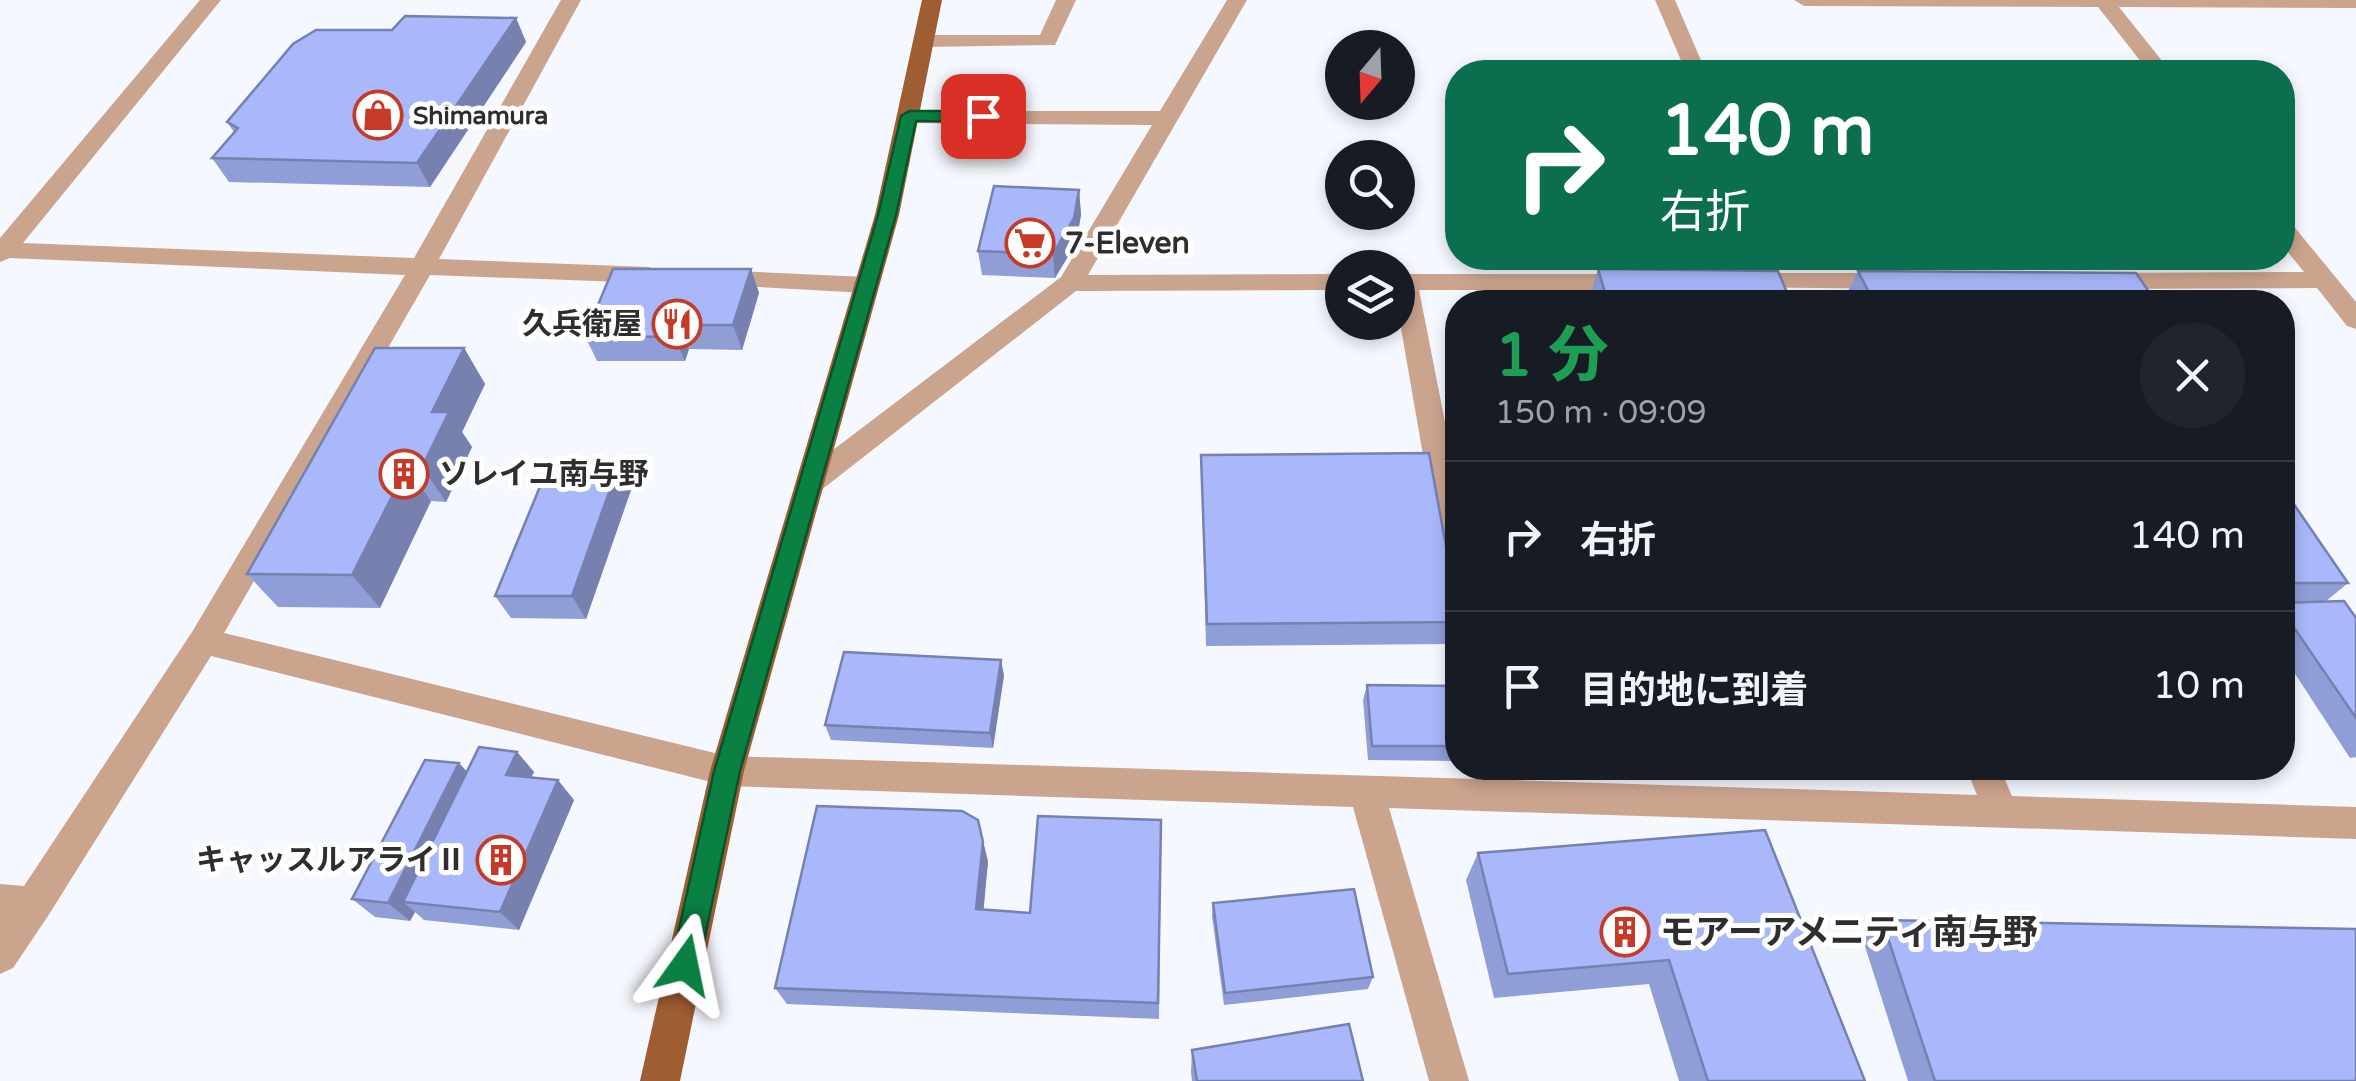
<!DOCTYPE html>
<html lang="ja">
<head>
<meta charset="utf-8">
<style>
  body { margin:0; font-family:"Varela Round","Noto Sans JP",sans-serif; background:#20242c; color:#f1f3f6; height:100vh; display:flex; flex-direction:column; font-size:38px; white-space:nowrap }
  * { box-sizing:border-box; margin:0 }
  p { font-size:32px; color:#9ea1a6 }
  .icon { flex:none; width:55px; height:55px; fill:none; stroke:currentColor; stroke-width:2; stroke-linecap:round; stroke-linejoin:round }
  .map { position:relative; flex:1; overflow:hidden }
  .sheet { position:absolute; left:1445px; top:290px; width:850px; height:490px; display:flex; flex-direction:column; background:#171b24; border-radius:40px; box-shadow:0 5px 15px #0003 }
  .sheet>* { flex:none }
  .hud { position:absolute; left:1445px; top:60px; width:850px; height:210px; border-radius:40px; box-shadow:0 5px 15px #0003; background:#0b6e4f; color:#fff; overflow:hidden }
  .needle { width:65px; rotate:199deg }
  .fabs { position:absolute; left:1325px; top:30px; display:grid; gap:20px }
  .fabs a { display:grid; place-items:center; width:90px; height:90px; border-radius:50%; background:#171b24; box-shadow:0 5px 15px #0003; font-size:50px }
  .pin { position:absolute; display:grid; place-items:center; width:85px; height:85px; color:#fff; margin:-42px; border-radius:20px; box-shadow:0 5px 15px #0006 }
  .me { position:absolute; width:110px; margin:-55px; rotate:12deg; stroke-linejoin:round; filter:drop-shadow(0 0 8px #0008) }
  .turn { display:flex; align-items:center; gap:35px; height:210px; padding:0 50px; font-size:45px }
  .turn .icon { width:130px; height:130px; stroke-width:2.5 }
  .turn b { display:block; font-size:70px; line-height:85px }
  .round { display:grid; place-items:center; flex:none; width:105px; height:105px; border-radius:52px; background:#20242c }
  .overview { display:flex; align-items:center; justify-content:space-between; height:170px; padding:0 50px }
  h1 { font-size:60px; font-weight:800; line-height:75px; color:#1e9e55 }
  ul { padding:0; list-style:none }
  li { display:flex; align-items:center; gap:30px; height:150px; padding:0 50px; border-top:2px solid #363941 }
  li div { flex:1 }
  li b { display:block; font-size:38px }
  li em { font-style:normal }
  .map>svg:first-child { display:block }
</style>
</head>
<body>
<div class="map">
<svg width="2356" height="1081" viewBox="0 0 2356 1081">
  <rect width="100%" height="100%" fill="#f6f8ff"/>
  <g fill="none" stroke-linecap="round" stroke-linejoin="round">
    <g fill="#cba48e" fill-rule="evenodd">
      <polygon points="200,0 221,0 23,243 414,258 561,0 581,0 439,259 649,267 662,275 649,283 430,275 224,633 727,756 1478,779 1476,768 1510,768 1512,780 1977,795 1966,768 2000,768 2012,796 2356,807 2356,839 1389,808 1469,1081 1429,1081 1353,807 727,786 211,656 48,916 13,968 0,974 0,884 24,886 192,632 405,275 10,258 0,262 0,238"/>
      <polygon points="1056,0 1076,0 1055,45 925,47 915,41 925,35 1040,35"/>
      <polygon points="1227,0 1247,0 1088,275 1342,274 1342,290 1076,291 820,491 800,491 796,483 800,475 1061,277 1152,125 909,123 901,121 901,111 1160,111"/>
      <polygon points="1655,0 1675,0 1706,72 1686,72"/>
      <polygon points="1794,0 2356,0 2356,8 2119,7 2171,72 2149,72 2098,7 1804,6"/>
      <polygon points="2282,220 2291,223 2356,302 2356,329 2347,326 2317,288 2100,289 2087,281 2100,273 2304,272 2282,245"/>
      <polygon points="715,270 866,277 879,285 866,293 706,284 702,278"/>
      <polygon points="1740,273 1894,273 1907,281 1894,289 1731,287 1727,281"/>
      <polygon points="1398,274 1634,274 1647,282 1634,290 1419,290 1458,488 1458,582 1447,579 1443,570 1398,311"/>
    </g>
    <polygon fill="#9f5d32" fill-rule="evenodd" points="922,0 942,0 899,215 744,771 680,1081 640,1081 710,771 875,215"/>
  </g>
  <g fill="#909ed8">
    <polygon points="516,18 526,42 430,187 229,182 212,158 234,132 227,122"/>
    <polygon points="1079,190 1081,215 1076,243 1055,278 982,275 978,251"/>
    <polygon points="751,269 759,293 742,350 689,349 685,361 597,361 585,336"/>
    <polygon points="1598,269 1791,302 1590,302 1589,299"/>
    <polygon points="1858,271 2156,302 1843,302 1843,301"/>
    <polygon points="464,348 485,384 462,432 472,447 446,502 431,501 380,608 278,607 247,574"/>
    <polygon points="1201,455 1458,612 1458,627 1453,644 1206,646"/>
    <polygon points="2282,487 2348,583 2325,602 2356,618 2356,757 2350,758 2282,654"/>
    <polygon points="631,490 586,619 511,618 495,596"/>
    <polygon points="1004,675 993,748 831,740 825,725"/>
    <polygon points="1367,685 1458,686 1458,761 1368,760 1363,700"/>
    <polygon points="517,752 534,772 531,777 574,800 519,930 424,920 415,912 410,921 375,917 352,899 459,763 467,772"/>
    <polygon points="1765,830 1865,1081 1679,1081 1649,984 1494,998 1466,880 1478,853"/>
    <polygon points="1161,839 1159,1019 787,1004 775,988 988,861 983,910 1030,913"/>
    <polygon points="1213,903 1373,977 1368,989 1224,1005 1212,916"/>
    <polygon points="1882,920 2356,1081 1908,1081 1862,937"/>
    <polygon points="1192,1050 1363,1081 1192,1081 1191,1072"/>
  </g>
  <g fill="#7681b0">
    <polygon points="516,18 526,42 430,187 417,163"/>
    <polygon points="1079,190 1081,215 1076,243 1055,278 1053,254"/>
    <polygon points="751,269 759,293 742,350 733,325"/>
    <polygon points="679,325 689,349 685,361 674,337"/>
    <polygon points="464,348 485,384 462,432 472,447 446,502 422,467 432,412"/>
    <polygon points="407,467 431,501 380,608 352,575"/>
    <polygon points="618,467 631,490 586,619 572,596"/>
    <polygon points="1001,660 1004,675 993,748 990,733"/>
    <polygon points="517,752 534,772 523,795 506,775"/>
    <polygon points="459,763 477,783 403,902 415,912 410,921 388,903"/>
    <polygon points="558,780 574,800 519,930 500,912"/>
    <polygon points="978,820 988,861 982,927 976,909"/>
  </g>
  <g fill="#a8b8fb" stroke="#7681b0" stroke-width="2.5">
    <polygon points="405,16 516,18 417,163 212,158 238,128 227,122 293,44 316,30 392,30"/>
    <polygon points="994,186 1079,190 1074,218 1053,254 978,251"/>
    <polygon points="613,269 751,269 733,325 679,325 674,337 585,336"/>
    <polygon points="1598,269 1778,271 1791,302 1608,302"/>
    <polygon points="1858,271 2136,273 2156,302 1874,302"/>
    <polygon points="375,348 464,348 432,412 449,412 422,467 407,467 352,575 247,574"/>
    <polygon points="1429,453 1458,612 1458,622 1207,624 1201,455"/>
    <polygon points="548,467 618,467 572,596 495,596"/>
    <polygon points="2282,487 2348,583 2282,583"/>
    <polygon points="2344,601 2356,618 2356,718 2282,610 2282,603"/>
    <polygon points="844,652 1001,660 990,733 825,725"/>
    <polygon points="1367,685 1458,686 1458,746 1372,746"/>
    <polygon points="479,747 517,752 506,775 558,780 500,912 403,902"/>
    <polygon points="425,760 459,763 388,903 352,899"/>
    <polygon points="817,806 962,811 978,820 983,842 976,909 1030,913 1038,816 1161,820 1158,1003 775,988"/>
    <polygon points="1765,830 1865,1081 1708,1081 1669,960 1508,974 1478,853"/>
    <polygon points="1354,889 1373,977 1225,993 1213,903"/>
    <polygon points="1882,920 2356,929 2356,1081 1935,1081"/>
    <polygon points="1349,1024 1363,1081 1197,1081 1192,1050"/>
  </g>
  <polygon fill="#0b8043" stroke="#07532c" stroke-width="2.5" points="909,111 983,111 991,116 983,122 916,121 896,215 740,771 699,965 695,975 685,979 675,975 671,965 714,771 878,215 901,116"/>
  <defs>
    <g id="shop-ring" transform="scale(2.5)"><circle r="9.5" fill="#fff" stroke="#c63a28" stroke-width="1.5"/><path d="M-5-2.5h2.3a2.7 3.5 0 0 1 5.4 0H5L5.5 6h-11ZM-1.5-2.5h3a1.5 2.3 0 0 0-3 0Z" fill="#c63a28"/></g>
    <g id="supermarket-ring" transform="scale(2.5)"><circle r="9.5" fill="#fff" stroke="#c63a28" stroke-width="1.5"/><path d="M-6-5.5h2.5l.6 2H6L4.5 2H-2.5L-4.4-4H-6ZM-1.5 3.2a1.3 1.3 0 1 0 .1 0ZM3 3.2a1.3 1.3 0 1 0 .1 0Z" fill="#c63a28"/></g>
    <g id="restaurant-ring" transform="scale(2.5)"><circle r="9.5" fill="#fff" stroke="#c63a28" stroke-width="1.5"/><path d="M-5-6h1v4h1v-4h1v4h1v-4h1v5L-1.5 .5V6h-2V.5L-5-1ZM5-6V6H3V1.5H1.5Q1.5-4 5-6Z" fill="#c63a28"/></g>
    <g id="building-ring" transform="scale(2.5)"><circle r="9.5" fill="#fff" stroke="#c63a28" stroke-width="1.5"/><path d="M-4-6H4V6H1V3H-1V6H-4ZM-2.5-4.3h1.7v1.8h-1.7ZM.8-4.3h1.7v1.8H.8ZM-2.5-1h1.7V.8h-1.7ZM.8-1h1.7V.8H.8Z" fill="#c63a28"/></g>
  </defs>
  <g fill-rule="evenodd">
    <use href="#shop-ring" x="378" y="115"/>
    <use href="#supermarket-ring" x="1030" y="243"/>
    <use href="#restaurant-ring" x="677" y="324"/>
    <use href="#building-ring" x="404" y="474"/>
    <use href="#building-ring" x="501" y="860"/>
    <use href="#building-ring" x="1625" y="932"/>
  </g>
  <g text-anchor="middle" stroke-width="10" stroke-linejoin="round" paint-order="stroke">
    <g font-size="25" font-weight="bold" fill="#2e2e31" stroke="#fff" text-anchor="start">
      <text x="413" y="124">Shimamura</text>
    </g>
    <g font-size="30" font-weight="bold" fill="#2e2e31" stroke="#fff" text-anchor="start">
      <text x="1065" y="253">7-Eleven</text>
      <text x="642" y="334" text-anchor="end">久兵衛屋</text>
      <text x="439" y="484">ソレイユ南与野</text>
      <text x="466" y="870" text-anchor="end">キャッスルアライⅡ</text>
    </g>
    <g font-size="35" font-weight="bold" fill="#2e2e31" stroke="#fff" text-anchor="start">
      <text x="1660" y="944">モアーアメニティ南与野</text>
    </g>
  </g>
</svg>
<div class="fabs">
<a><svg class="needle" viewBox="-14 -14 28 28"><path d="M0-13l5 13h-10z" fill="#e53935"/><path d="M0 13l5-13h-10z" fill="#9ea1a6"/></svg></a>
<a><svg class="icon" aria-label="search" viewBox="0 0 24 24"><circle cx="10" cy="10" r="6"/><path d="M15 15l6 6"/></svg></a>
<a><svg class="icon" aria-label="layers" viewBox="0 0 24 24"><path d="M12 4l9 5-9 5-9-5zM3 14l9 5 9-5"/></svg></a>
</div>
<div class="pin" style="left:983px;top:116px;background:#d93025"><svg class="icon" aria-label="arrive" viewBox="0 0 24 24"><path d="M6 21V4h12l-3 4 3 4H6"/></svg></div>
<svg class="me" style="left:685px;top:965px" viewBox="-20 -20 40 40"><path d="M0-17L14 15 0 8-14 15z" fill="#0b8043" stroke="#fff" stroke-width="4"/></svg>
<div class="hud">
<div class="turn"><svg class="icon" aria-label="right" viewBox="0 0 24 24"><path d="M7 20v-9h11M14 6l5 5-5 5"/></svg><div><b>140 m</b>右折</div></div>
</div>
<section class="sheet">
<div class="overview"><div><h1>1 分</h1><p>150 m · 09:09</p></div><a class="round"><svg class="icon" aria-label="close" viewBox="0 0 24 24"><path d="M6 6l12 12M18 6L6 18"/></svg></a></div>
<ul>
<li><svg class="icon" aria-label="right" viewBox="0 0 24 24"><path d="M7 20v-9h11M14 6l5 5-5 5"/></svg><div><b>右折</b></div><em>140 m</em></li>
<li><svg class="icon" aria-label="arrive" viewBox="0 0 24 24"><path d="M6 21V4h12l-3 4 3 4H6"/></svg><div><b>目的地に到着</b></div><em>10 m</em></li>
</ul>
</section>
</div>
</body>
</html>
